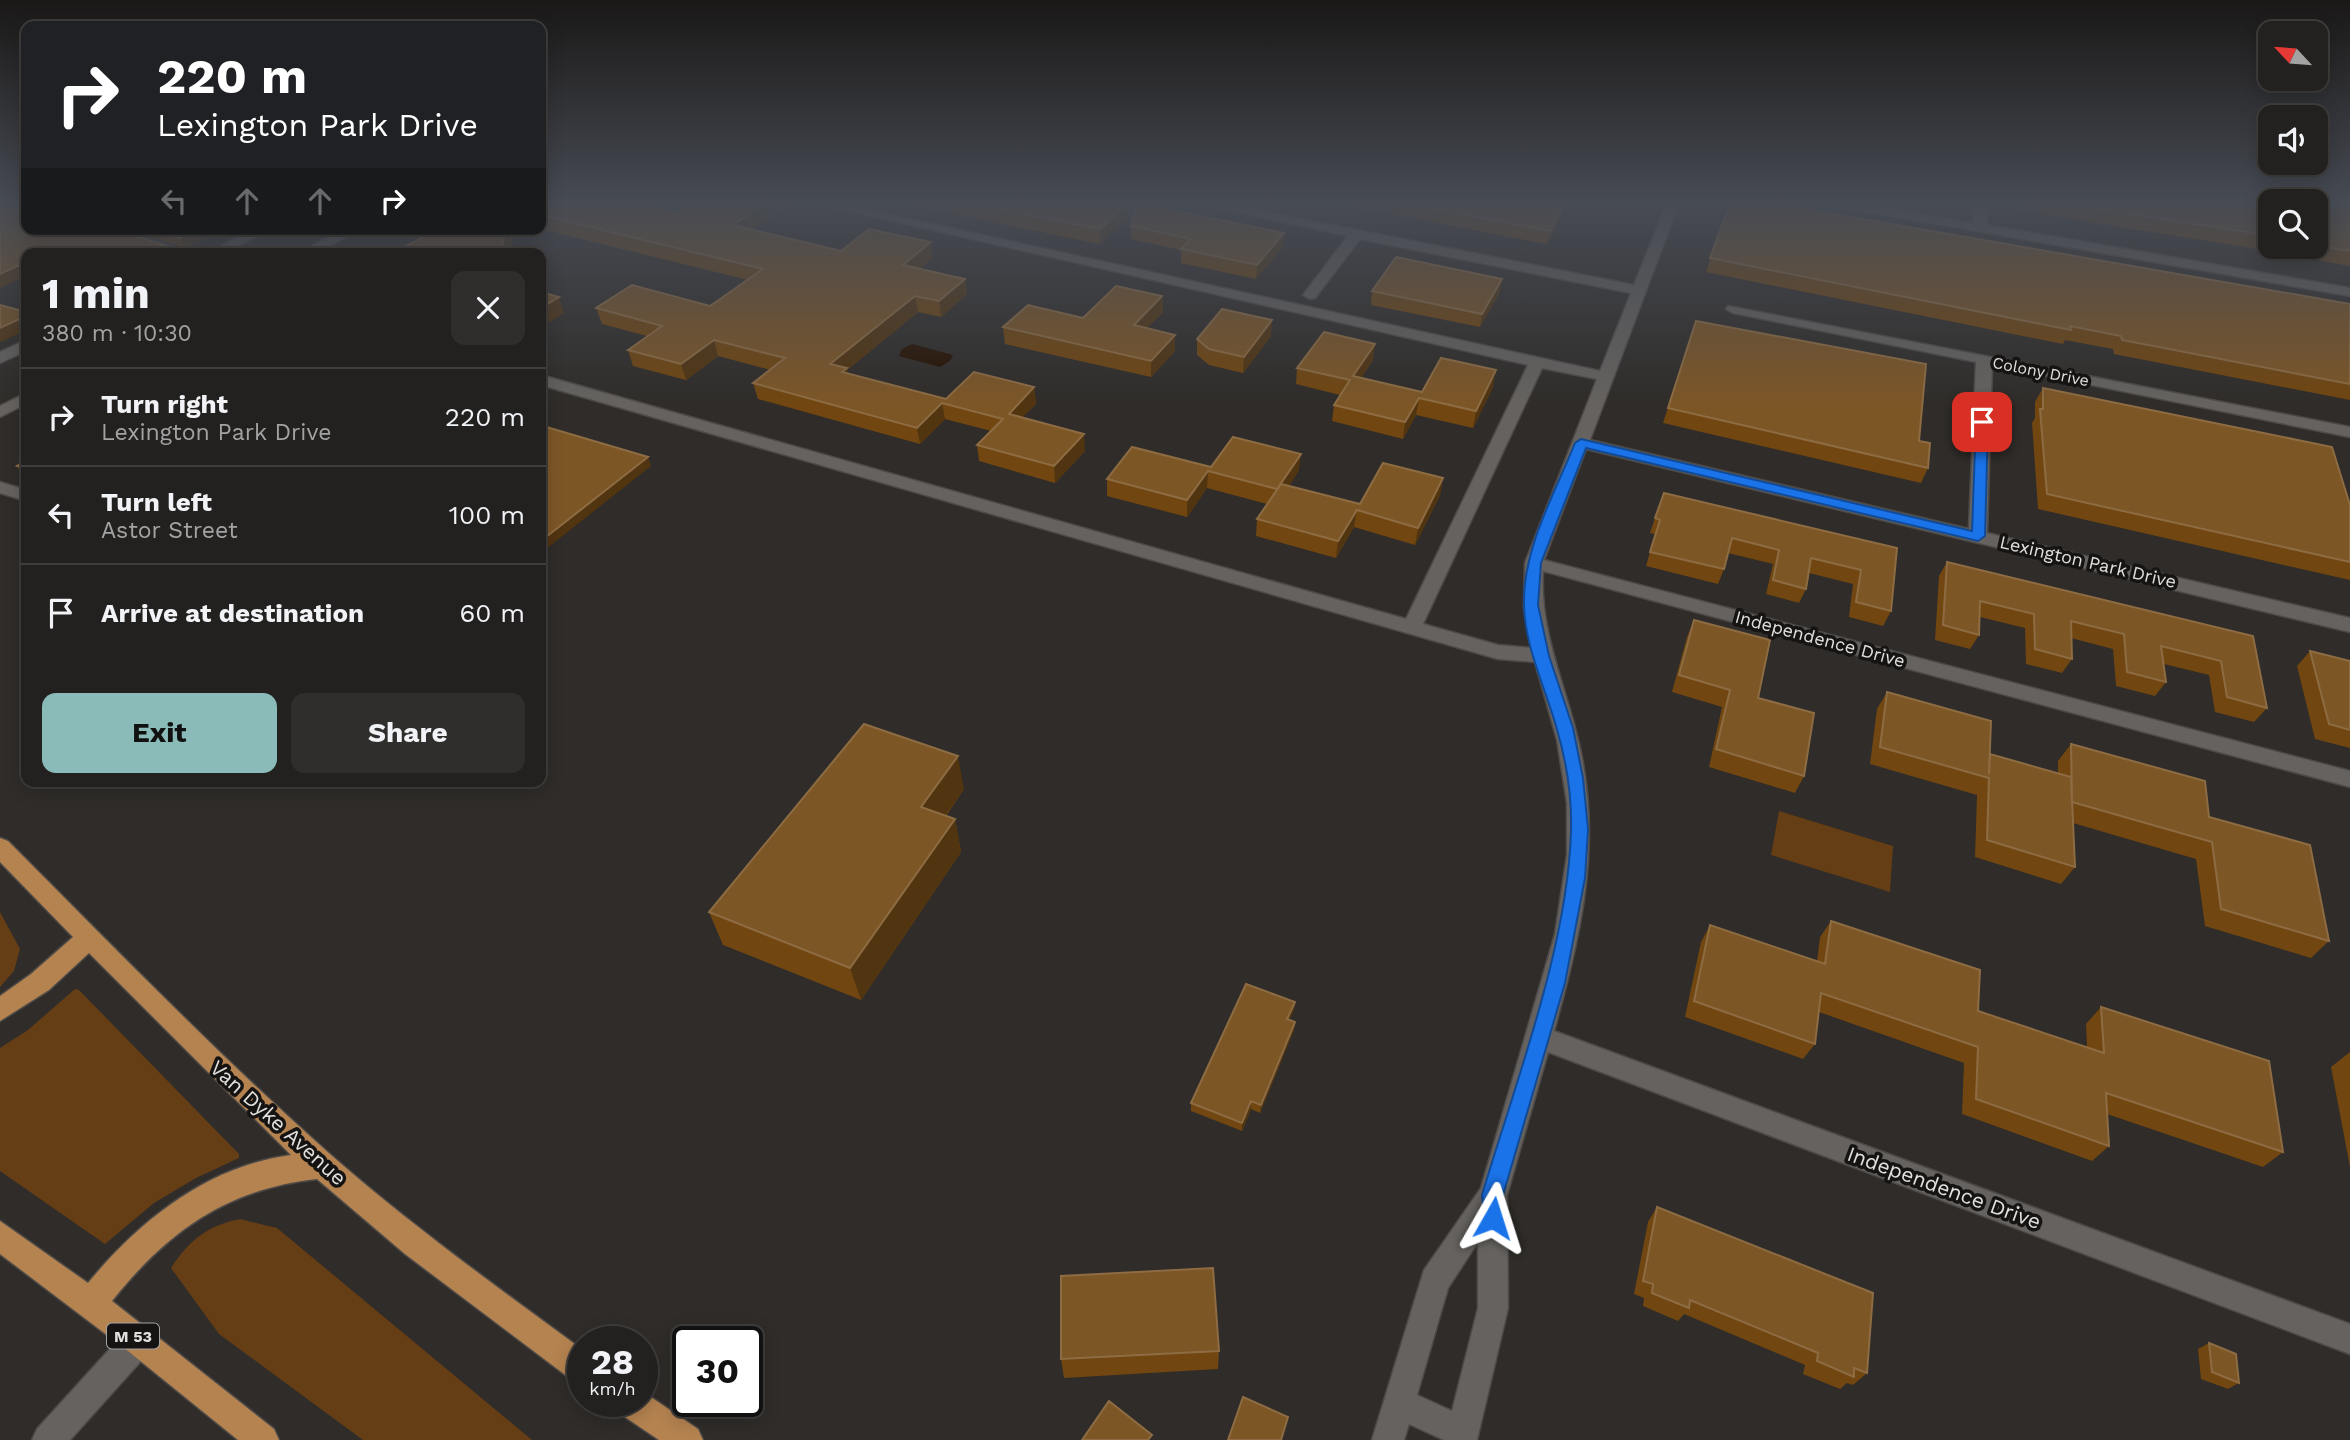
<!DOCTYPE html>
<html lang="en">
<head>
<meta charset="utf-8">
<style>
  body { margin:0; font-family:"Work Sans",sans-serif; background:#2f2e2c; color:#f1f3f6; height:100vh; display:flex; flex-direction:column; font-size:26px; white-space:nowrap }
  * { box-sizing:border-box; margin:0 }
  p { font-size:23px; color:#a3a3a4 }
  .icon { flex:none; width:38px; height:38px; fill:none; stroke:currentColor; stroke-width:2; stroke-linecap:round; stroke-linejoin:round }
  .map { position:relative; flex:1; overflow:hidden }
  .side { position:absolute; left:21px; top:248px; width:525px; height:539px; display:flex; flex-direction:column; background:#23211f; border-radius:14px; box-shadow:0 4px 18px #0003,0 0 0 2px #403e3d }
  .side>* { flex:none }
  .top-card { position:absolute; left:21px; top:21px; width:525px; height:214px; border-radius:14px; box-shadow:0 4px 18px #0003,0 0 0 2px #403e3d; background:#202124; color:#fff; overflow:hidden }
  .needle { width:46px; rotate:296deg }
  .controls { position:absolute; left:2258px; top:21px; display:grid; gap:14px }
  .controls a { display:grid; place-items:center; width:70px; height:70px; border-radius:14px; background:#23211f; box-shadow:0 4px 18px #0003,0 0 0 2px #403e3d; font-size:35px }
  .speed { position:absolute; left:567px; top:1326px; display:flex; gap:14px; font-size:35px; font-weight:700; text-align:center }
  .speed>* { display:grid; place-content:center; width:91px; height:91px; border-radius:50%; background:#23211f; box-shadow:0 4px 18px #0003,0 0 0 2px #403e3d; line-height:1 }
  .speed small { font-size:18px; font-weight:400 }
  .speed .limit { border:4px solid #111; border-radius:10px; background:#fff; color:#111 }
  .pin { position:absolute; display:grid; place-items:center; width:60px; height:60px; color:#fff; margin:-30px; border-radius:14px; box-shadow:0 4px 10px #0006 }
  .me { position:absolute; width:77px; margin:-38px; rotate:6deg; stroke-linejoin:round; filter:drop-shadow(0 0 5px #0008) }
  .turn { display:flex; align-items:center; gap:24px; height:147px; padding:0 21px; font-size:32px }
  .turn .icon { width:91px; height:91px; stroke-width:2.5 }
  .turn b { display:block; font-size:49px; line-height:60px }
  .lanes { display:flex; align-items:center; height:66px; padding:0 21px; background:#0003; justify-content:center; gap:35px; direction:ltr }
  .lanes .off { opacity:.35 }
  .round { display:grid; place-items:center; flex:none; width:74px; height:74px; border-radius:14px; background:#2f2e2c }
  .summary { display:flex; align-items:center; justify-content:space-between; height:119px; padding:0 21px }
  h1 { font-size:42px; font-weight:700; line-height:52px }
  .cta { display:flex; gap:14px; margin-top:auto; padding:14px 21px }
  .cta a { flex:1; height:80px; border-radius:14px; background:#8bbbb9; color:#111; font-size:28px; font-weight:700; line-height:80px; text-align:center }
  .cta a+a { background:#2f2e2c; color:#f1f3f6 }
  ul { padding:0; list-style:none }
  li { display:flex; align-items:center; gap:21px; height:98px; padding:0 21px; border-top:2px solid #403e3d }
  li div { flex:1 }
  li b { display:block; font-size:26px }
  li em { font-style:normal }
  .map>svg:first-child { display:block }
</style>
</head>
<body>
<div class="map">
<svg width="2350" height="1440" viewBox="0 0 2350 1440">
  <rect width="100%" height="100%" fill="#2f2c29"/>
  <g fill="#653e15">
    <polygon points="1779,811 1893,846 1890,892 1771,855"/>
    <polygon points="0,912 20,949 14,971 0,987"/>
    <polygon points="75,989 79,990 239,1154 239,1158 196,1178 154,1203 105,1244 0,1171 0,1048 28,1030"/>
    <path d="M 240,1219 L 277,1228 L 532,1440 L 363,1440 L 219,1334 L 171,1268 C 188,1241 208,1225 240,1219 Z"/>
  </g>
  <polygon fill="#251100" points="912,344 953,355 950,361 940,367 899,356 902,349"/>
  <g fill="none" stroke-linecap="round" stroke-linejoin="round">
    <g stroke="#4c4947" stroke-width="3">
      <g id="minor">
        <path d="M 813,203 L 837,203 L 1600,371 L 1631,293 L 1360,239 L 1315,298 L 1310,299 L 1303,295 L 1348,236 L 1196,203 L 1222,203 L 1634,285 L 1667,203 L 1679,203 L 1590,440 L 1969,529 L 1976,362 L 1733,313 L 1726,309 L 1728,306 L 2350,427 L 2350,437 L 1992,365 L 1987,533 L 2350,618 L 2350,632 L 1586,449 L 1544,560 L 2350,771 L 2350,787 L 1543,571 C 1539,635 1569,692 1581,753 C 1601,849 1580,939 1554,1031 L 2350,1324 L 2350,1354 L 1548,1052 L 1507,1195 L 1508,1308 L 1477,1440 L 1444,1440 L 1409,1424 L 1404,1440 L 1372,1440 L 1424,1270 L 1481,1188 L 1555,934 L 1567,855 L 1567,803 L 1557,740 L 1535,662 L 1498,659 L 541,385 L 541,375 L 1406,619 L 1528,365 ZM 1542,368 L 1597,379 L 1525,563 L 1524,607 L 1531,648 L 1498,645 L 1423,624 ZM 1478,1242 L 1478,1308 L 1452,1411 L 1417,1395 L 1448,1288 Z"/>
        <polygon points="1832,203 1860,203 1973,223 1974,203 1986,203 1987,225 2350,288 2350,296 1838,207"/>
        <polygon points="92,229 114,229 198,254 175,254"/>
        <polygon points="252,229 269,229 224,254 206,254"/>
        <polygon points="342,229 359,229 316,254 298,254"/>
        <polygon points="26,340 26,351 0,363 0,352"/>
        <polygon points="26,393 26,404 0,417 0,406"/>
        <polygon points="0,482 26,490 26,501 0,493"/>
        <polygon points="139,1325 150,1329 154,1340 150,1351 70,1440 32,1440 37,1429 128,1329"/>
      </g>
    </g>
    <g stroke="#4c4947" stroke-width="3">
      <g id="major">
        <path d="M 0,838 L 8,841 C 114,947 219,1056 331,1155 C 411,1225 497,1287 583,1350 L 583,1385 L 572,1380 L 405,1254 L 317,1179 C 227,1189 168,1231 112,1301 L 274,1429 L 279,1440 L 238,1440 L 128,1351 L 0,1254 L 0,1221 L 88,1283 C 140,1220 208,1166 291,1155 L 89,953 L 49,990 L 0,1021 L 0,996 L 31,974 L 73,937 L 0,862 Z"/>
        <polygon points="642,1391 698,1429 703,1440 659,1440 619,1413 614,1402 642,1402"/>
      </g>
    </g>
    <use href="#minor" fill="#65625f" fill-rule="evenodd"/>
    <use href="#major" fill="#b58350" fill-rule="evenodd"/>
  </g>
  <g fill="#714610">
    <polygon points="541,203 752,230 841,251 933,258 920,269 965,279 967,294 941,317 918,312 847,370 848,374 946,399 1034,387 1036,404 1022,417 1085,451 1055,483 979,461 977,445 991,431 945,419 920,444 758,399 753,383 771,370 718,356 686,380 633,366 628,350 647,336 602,324 596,308 710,306 748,280 541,229"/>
    <polygon points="899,203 1130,203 1130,216 1100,244"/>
    <polygon points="1335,203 1566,203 1563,214 1547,244"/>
    <polygon points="1730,203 2350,304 2350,400 2114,354 2113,349 2065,340 2063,344 1706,272"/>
    <polygon points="2021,203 2270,203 2270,247 2315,247 2315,203 2350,203 2350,266 2239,246 2021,211"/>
    <polygon points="1131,226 1283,247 1256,279 1181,263 1181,250 1131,239"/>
    <polygon points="124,229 225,229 186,248"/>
    <polygon points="1372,291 1500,292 1480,327 1371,305"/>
    <polygon points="1162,296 1163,312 1147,328 1175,351 1151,377 1005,344 1003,327 1083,318"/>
    <polygon points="1696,321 1919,441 1928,468 1921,483 1663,423"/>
    <polygon points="1271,336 1243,373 1209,365 1197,355 1197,339"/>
    <polygon points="1373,360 1361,378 1422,392 1493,387 1473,428 1416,415 1403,439 1332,421 1334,405 1340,395 1296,384 1297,368"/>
    <polygon points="2043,388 2350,505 2350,580 2038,509 2032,423 2035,418 2035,402"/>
    <polygon points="26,460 26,478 17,466"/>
    <polygon points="1211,467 1299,470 1289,486 1360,504 1443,478 1440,495 1415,545 1354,527 1336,558 1256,536 1257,519 1267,504 1207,488 1187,517 1107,496 1107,479"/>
    <polygon points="1655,518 1897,548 1891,611 1883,626 1849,617 1853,584 1809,573 1806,589 1799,603 1766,594 1773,564 1728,553 1724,569 1718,584 1646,566 1655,534 1650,533"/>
    <polygon points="1947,562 2253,636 2267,708 2254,722 2215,712 2209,675 2164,664 2166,682 2155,696 2116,686 2113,649 2071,638 2072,659 2062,673 2026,664 2025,628 1980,617 1979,635 1970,649 1935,640 1939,576"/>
    <polygon points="1694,620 1758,698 1804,776 1795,793 1709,767 1722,707 1672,692 1687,637"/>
    <polygon points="2310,651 2350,661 2350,748 2315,739 2297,666"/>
    <polygon points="1887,692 1990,755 2058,774 2058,761 2071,744 2209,817 2329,941 2311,958 2205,926 2196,859 2073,823 2075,867 2061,884 1975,857 1977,795 1870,764 1877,709"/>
    <polygon points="964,789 946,816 955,819 961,852 861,1000 723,945 709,912"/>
    <polygon points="1831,921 1978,1011 2087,1047 2086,1024 2101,1007 2283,1152 2263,1167 2107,1114 2109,1146 2092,1161 1962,1114 1964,1063 1819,1012 1815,1044 1803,1059 1685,1017 1701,942 1710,925 1817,962 1820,937"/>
    <polygon points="1295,1002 1294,1010 1289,1020 1295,1022 1294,1030 1260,1113 1251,1109 1242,1131 1191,1111 1191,1103"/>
    <polygon points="2350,1052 2350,1167 2331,1067"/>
    <polygon points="1657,1207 1867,1373 1853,1385 1847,1383 1840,1389 1803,1374 1805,1365 1684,1314 1678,1321 1643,1306 1644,1298 1634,1294 1648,1222"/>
    <polygon points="2209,1343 2239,1383 2228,1389 2201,1379 2198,1349"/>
    <polygon points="1219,1351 1218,1369 1064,1378 1061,1359"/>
  </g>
  <g fill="#513410">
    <polygon points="766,203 792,203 737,240 733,225"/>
    <polygon points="1128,203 1130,203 1130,216 1100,244 1100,229"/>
    <polygon points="1565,203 1563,214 1547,244 1550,231"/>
    <polygon points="198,229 225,229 186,248 180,238"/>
    <polygon points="506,229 516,229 510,254 501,249"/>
    <polygon points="1284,233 1283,247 1256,279 1257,265"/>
    <polygon points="931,242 933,258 905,280 903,265"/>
    <polygon points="164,245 169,254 146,254"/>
    <polygon points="26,262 26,276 0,288 0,274"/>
    <polygon points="965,279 967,294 941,317 939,301"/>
    <polygon points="1502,279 1500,292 1480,327 1482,314"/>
    <polygon points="915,296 918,312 847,370 850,385 830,364"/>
    <polygon points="1162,296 1163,312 1134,341 1134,325"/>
    <polygon points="559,297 564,313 541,328 541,308"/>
    <polygon points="26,316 26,330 1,342 0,341 0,328"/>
    <polygon points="1272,320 1271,336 1243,373 1244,357"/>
    <polygon points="1175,335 1175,351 1151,377 1151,361"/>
    <polygon points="714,340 718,356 686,380 681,364"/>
    <polygon points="1375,344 1373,360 1351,393 1353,376"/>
    <polygon points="1496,370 1493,387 1473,428 1476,411"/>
    <polygon points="1034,387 1036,404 1010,430 1009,414"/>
    <polygon points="1419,398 1416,415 1403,439 1405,422"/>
    <polygon points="942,403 945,419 920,444 917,428"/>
    <polygon points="1084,434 1085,451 1055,483 1054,466"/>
    <polygon points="1301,454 1299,470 1276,506 1277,489"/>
    <polygon points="648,457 651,466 541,553 541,541"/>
    <polygon points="1208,471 1207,488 1187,517 1187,500"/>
    <polygon points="1443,478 1440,495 1415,545 1418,528"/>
    <polygon points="1357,510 1354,527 1336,558 1338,541"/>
    <polygon points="958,756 964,789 928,840 921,807"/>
    <polygon points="955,819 961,852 861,1000 850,968"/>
    <polygon points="1295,1002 1294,1010 1286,1027 1287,1019"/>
    <polygon points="1295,1022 1294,1030 1260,1113 1261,1105"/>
    <polygon points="1251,1101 1251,1109 1242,1131 1242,1123"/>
  </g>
  <g fill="#7d5626" stroke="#8d6c43" stroke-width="2">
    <polygon points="0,203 26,203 26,229 111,229 164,245 146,254 26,254 26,262 0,274"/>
    <polygon points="541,203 635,203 676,212 690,203 766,203 733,225 841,251 869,229 931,242 903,265 965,279 939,301 915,296 830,364 847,368 842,372 946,399 974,372 1034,387 1009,414 1084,434 1054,466 977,445 1003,419 942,403 917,428 753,383 785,358 714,340 681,364 628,350 662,326 596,308 632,285 710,306 763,269 541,215"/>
    <polygon points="970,203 1128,203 1100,229"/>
    <polygon points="1136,203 1284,233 1257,265 1181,249 1191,239 1131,226"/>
    <polygon points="1404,203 1565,203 1550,231"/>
    <polygon points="1730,203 1771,203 2350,304 2350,384 2122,340 2121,336 2070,326 2071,330 1710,258"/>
    <polygon points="2057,203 2270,203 2270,236 2247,232"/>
    <polygon points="2315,203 2350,203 2350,251 2315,245"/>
    <polygon points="152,229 198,229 180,238"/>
    <polygon points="438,229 506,229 501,249 517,254 391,254"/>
    <polygon points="1396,257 1502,279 1482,314 1372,291"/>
    <polygon points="1116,286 1162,296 1134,325 1175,335 1151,361 1003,327 1028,305 1083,318"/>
    <polygon points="541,292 559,297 541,308"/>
    <polygon points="0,305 26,312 26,316 0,328"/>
    <polygon points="1222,309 1272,320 1244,357 1209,349 1197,339"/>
    <polygon points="1696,321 1926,364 1919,441 1930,443 1928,468 1668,408"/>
    <polygon points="1324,332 1375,344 1353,376 1422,392 1441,358 1496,370 1476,411 1419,398 1405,422 1334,405 1350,380 1297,368"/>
    <polygon points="2043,388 2332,447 2350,505 2350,562 2047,494 2040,409 2043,409"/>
    <polygon points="543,426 648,457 541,541 541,427"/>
    <polygon points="1233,437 1301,454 1277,489 1208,471 1187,500 1107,479 1132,447 1211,467"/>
    <polygon points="26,460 26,469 17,466"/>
    <polygon points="1383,463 1443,478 1418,528 1357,510 1338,541 1257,519 1281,484 1360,504"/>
    <polygon points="1664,493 1897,548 1891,611 1856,602 1861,570 1811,558 1806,589 1773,580 1779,550 1732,538 1724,569 1650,552 1660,520 1655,518"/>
    <polygon points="1947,562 2253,636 2267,708 2227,697 2221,661 2161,646 2166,682 2127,672 2124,634 2071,621 2072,659 2035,649 2034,614 1980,601 1979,635 1943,625"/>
    <polygon points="1694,620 1770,640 1758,698 1814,713 1804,776 1716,749 1730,690 1679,675"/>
    <polygon points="2310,651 2350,661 2350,730 2329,724"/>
    <polygon points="1887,692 1991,721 1989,774 1990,754 2071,777 2075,867 1987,840 1989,778 1880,747"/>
    <polygon points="864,724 958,756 921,807 955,819 850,968 709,912"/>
    <polygon points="2071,744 2205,781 2209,817 2310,845 2329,941 2221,909 2212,842 2072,802"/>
    <polygon points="1831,921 1980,970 1978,1011 2104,1053 2101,1007 2269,1061 2283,1152 2106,1093 2109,1146 1976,1099 1978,1047 1821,993 1815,1044 1694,1001 1710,925 1825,964"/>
    <polygon points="1246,984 1295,1002 1287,1019 1295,1022 1261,1105 1251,1101 1242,1123 1191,1103"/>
    <polygon points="1657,1207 1873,1293 1867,1373 1854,1368 1854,1377 1817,1361 1818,1353 1690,1300 1689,1308 1652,1293 1653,1284 1643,1281"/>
    <polygon points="1213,1268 1219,1351 1061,1359 1061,1276"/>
    <polygon points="2209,1343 2236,1354 2239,1383 2212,1372"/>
    <polygon points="1243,1397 1288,1417 1281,1440 1228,1440"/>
    <polygon points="1109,1401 1152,1435 1148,1440 1082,1440"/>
  </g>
  <linearGradient id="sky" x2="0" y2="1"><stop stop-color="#1a1817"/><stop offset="0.5" stop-color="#474b54"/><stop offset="1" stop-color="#474b54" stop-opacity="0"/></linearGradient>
  <rect width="2350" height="405" fill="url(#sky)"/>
  <path fill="#1a73e8" stroke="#114b97" stroke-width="2" d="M 1982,418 L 1988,422 L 1985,536 L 1978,541 L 1586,448 L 1541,563 L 1538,605 L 1549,656 L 1573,728 L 1583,778 L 1588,829 L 1585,878 L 1565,983 L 1503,1195 L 1504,1218 L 1500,1225 L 1493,1228 L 1485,1225 L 1482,1195 C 1515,1084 1568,946 1571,831 C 1572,797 1566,759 1556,726 C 1545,687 1524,645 1524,603 C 1523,548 1555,493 1575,443 L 1581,439 L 1972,531 L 1976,422 Z"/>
  <g text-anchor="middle" stroke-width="7" stroke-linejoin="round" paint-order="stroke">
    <g font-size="16" fill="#e2e0df" stroke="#161413">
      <text transform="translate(2041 371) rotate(11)" y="6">Colony Drive</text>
    </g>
    <rect fill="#161413" stroke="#a5a3a2" stroke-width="2" x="107" y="1323.5" width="52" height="25" rx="5"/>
    <g font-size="16" font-weight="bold" fill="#e2e0df">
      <text x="133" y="1342">M 53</text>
    </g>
    <g font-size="18" fill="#e2e0df" stroke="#161413">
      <text transform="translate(2088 562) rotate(13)" y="6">Lexington Park Drive</text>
      <text transform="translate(1820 639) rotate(15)" y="6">Independence Drive</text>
    </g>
    <g font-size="21" fill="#e2e0df" stroke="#161413">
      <text transform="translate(278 1123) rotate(42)" y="7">Van Dyke Avenue</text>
      <text transform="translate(1944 1188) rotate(20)" y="7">Independence Drive</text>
    </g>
  </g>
</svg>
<div class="controls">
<a><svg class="needle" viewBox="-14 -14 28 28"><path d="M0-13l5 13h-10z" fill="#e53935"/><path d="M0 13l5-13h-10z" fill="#a3a3a4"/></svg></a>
<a><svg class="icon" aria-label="sound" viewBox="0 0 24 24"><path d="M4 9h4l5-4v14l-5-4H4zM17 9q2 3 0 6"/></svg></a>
<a><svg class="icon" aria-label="search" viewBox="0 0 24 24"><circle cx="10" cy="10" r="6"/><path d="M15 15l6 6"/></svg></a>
</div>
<div class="speed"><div>28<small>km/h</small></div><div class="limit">30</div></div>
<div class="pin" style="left:1982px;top:422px;background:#d93025"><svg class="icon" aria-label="arrive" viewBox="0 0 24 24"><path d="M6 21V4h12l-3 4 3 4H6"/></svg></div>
<svg class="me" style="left:1493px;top:1218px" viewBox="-20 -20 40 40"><path d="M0-17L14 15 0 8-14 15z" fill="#1a73e8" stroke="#fff" stroke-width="4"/></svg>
<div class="top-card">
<div class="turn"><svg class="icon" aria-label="right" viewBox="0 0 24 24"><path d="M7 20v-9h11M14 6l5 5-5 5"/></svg><div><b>220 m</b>Lexington Park Drive</div></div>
<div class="lanes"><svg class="icon off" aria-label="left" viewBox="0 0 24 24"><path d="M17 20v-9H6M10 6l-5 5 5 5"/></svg><svg class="icon off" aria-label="ahead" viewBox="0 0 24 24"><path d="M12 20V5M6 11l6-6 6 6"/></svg><svg class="icon off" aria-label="ahead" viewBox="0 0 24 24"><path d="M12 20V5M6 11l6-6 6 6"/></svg><svg class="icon" aria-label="right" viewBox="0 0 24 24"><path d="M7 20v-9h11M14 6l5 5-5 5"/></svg></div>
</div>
<section class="side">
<div class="summary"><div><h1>1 min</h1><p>380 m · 10:30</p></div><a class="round"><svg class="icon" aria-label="close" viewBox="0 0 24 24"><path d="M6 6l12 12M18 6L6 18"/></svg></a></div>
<ul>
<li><svg class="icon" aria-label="right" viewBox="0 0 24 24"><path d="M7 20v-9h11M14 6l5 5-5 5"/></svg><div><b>Turn right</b><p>Lexington Park Drive</p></div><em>220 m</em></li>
<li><svg class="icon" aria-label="left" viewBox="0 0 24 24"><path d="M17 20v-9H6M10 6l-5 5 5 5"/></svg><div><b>Turn left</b><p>Astor Street</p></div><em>100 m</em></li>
<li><svg class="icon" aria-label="arrive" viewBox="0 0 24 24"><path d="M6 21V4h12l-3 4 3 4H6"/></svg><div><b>Arrive at destination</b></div><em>60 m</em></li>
</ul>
<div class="cta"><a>Exit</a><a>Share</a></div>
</section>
</div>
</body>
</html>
